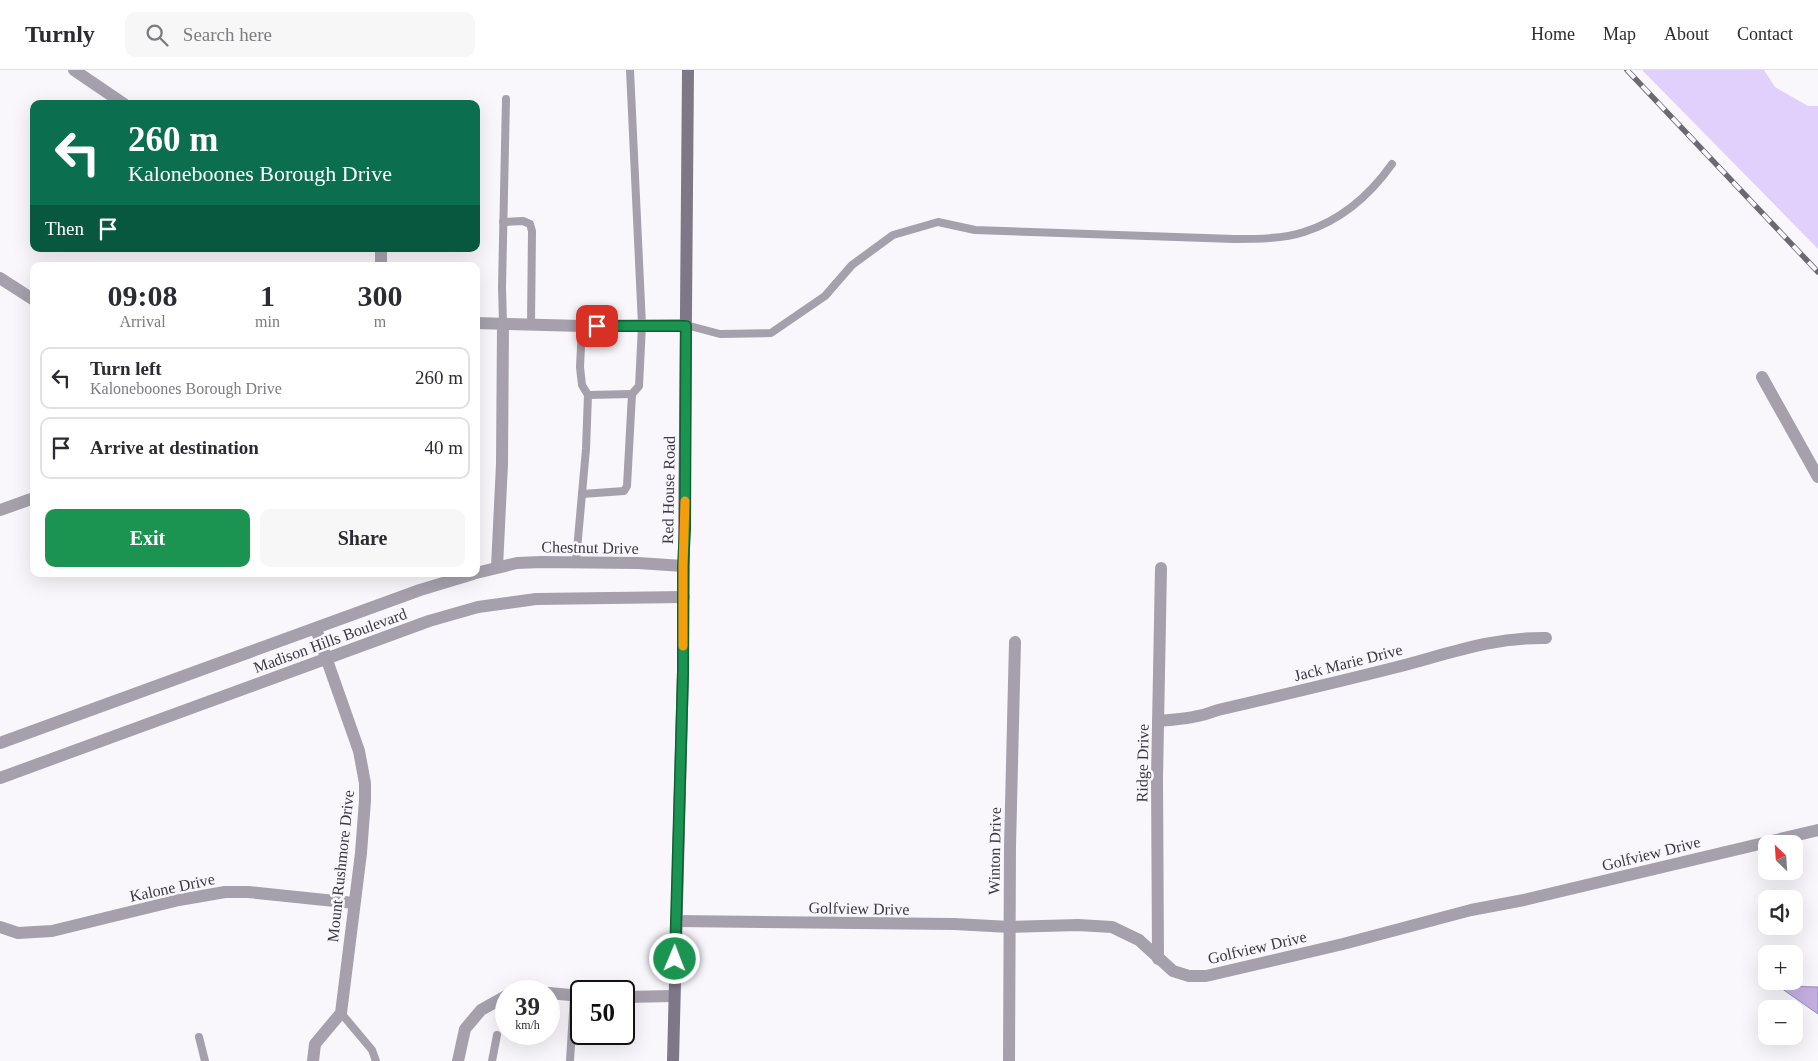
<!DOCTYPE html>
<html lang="en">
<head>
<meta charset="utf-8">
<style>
  body { margin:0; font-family:"Times New Roman",serif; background:#f7f7f7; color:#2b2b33; height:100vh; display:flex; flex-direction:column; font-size:19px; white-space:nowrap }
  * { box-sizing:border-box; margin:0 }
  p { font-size:16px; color:#7c7c81 }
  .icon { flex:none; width:28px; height:28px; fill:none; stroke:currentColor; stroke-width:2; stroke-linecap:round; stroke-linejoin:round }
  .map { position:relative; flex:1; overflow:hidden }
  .panel { position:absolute; left:30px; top:192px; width:450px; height:315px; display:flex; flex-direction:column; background:#fff; border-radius:10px; box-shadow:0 5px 20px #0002 }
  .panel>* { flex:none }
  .guide { position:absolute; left:30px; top:30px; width:450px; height:152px; border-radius:10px; box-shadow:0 5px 20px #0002; background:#0b6e4f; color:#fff; overflow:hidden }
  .needle { width:32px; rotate:335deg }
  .fabs { position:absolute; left:1758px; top:765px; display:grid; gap:10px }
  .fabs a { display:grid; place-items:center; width:45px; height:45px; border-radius:10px; background:#fff; box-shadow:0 5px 20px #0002; font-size:25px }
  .speed { position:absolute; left:495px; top:910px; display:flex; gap:10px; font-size:25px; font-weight:700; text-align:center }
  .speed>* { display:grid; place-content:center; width:65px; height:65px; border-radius:50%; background:#fff; box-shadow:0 5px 20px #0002; line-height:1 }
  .speed small { font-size:12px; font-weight:400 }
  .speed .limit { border:2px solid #111; border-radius:8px; background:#fff; color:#111 }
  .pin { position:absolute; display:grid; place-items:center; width:42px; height:42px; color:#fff; margin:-21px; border-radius:10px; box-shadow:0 2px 8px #0006 }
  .me { position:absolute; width:55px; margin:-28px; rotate:1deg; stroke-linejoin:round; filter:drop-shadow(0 0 4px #0008) }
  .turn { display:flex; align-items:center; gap:18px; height:105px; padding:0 15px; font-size:22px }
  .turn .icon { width:65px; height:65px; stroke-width:2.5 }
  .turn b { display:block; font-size:35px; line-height:42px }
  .then { display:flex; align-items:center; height:48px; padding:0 15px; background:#0003; gap:10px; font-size:19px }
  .eta { display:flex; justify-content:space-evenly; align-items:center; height:85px; text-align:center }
  .eta b { font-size:30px; font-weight:700; line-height:35px }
  .action { display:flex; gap:10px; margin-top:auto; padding:10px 15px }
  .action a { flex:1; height:58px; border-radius:10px; background:#1a9450; color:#fff; font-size:20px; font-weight:700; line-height:58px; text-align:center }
  .action a+a { background:#f7f7f7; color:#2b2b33 }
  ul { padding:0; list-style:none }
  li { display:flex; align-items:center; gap:15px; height:62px; margin:0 10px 8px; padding:0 5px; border:2px solid #e1e1e2; border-radius:10px }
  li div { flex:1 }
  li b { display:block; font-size:19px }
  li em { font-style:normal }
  header { display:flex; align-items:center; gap:30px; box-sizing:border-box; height:70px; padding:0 25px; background:#fff; border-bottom:1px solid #e1e1e2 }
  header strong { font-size:24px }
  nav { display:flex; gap:28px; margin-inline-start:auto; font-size:18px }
  .search { width:350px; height:45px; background:#f7f7f7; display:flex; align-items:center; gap:12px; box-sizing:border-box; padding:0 18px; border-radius:10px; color:#7c7c81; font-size:19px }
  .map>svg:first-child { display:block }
</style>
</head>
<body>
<header>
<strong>Turnly</strong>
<div class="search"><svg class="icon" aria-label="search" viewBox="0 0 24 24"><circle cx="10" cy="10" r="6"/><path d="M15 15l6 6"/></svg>Search here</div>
<nav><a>Home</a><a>Map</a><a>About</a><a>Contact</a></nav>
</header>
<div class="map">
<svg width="1818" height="991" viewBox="0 0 1818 991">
  <rect width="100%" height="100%" fill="#f9f7fc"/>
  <polygon fill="#e0d0fb" points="1642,0 1764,0 1775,17 1808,36 1818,36 1818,179"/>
  <polygon fill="#c3afe1" stroke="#9a8bb2" points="1778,916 1818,917 1818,944"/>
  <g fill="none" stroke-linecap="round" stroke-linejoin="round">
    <g stroke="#a5a0ac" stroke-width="8">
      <polyline points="503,152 523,151 530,154 532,161 531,255"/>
      <polyline points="503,254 502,217 506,29"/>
      <path d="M 686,255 L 720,264 L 771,263 L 825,226 L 852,195 L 893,165 L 938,152 L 975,160 L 1234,169 C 1257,169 1283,169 1304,162 C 1342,150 1370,125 1392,94"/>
      <polyline points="588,325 632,324"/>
      <polyline points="582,424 624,421 627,416 632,324 639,316 642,255 630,0"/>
      <polyline points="576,491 586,379 588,325 582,315 580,297 582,256"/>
      <polyline points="341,943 372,980 376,991"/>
      <polyline points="199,967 205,991"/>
      <polyline points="492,991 497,965"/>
      <polyline points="570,991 574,926"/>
    </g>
    <g stroke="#a5a0ac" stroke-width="12">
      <polyline points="74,0 124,34"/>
      <polyline points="381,196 381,179"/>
      <polyline points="0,208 34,230"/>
      <polyline points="476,253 582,256 686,255"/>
      <polyline points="1762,307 1818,407"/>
      <polyline points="0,440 34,428"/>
      <polyline points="497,497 502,394 503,254"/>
      <path d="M 1158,651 C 1180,649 1198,648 1218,640 C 1278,626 1338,612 1397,597 C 1448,584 1492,567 1546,568"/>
      <polyline points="676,851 954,854 1010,857 1078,855 1112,857 1139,870 1173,901 1189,906 1206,906 1343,874 1471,840 1524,830 1818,760"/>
      <polyline points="0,857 18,863 52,861 179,830 225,822 248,822 354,833"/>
      <polyline points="1158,889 1157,708 1161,498"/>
      <polyline points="549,923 581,926"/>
      <polyline points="624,927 674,926"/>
      <polyline points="313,991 315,974 341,943 361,783 365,730 365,713 359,681 316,559"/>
      <polyline points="458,991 465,959 481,940 506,926"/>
      <polyline points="1009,991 1010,776 1015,572"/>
    </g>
    <g stroke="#a5a0ac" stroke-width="12">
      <polyline points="476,503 517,493 541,492 638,493 683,496"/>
      <polyline points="0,673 420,520 473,504"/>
      <polyline points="0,708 429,551 478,537 536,529 684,527"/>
    </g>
    <polyline stroke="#7d7788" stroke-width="12" points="673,991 683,602 688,0"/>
    <g stroke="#6d6973" stroke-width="5.5">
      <polyline id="rail" points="1627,0 1818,202"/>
    </g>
    <use href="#rail" stroke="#f9f7fc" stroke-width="4" stroke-dasharray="11" stroke-linecap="butt"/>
  </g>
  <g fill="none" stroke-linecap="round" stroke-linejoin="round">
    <g stroke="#116034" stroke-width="12">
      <polyline id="route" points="597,256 686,256 685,459 683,496 683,602 675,889"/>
    </g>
    <use href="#route" stroke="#1a9450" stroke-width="9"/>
    <polyline stroke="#f59e0b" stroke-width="9" points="683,576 683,496 685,431"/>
  </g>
  <g text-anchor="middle" stroke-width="5" stroke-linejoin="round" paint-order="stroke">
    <g font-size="16" fill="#3c3843" stroke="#f9f7fc">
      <text transform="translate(668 420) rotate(-89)" y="6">Red House Road</text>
      <text transform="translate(590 477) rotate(1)" y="6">Chestnut Drive</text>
      <text transform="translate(330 570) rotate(-20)" y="6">Madison Hills Boulevard</text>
      <text transform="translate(1348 592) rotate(-14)" y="6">Jack Marie Drive</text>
      <text transform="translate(1142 693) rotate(-89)" y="6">Ridge Drive</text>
      <text transform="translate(994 781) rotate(-89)" y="6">Winton Drive</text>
      <text transform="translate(1651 783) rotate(-14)" y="6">Golfview Drive</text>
      <text transform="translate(340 796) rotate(-84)" y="6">Mount Rushmore Drive</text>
      <text transform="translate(172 817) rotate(-12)" y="6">Kalone Drive</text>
      <text transform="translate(859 838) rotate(1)" y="6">Golfview Drive</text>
      <text transform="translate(1257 877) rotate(-13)" y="6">Golfview Drive</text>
    </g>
  </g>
</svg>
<div class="fabs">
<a><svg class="needle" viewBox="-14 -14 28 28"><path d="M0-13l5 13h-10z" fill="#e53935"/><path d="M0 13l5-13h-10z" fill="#7c7c81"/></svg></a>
<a><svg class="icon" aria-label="sound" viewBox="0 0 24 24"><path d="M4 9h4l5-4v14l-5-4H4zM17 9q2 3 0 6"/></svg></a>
<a>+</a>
<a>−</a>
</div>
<div class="speed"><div>39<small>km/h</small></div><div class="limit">50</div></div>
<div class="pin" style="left:597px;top:256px;background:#d93025"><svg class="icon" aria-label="arrive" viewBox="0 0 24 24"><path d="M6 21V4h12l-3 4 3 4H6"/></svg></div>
<svg class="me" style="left:675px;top:889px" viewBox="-20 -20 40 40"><circle r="17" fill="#1a9450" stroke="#fff" stroke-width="3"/><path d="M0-11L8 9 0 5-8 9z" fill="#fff"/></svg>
<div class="guide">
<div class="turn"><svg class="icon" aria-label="left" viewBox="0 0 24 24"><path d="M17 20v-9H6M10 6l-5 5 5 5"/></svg><div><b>260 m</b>Kaloneboones Borough Drive</div></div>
<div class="then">Then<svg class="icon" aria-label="arrive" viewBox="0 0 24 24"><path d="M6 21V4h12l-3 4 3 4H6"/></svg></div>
</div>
<section class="panel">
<div class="eta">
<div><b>09:08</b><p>Arrival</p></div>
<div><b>1</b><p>min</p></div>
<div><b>300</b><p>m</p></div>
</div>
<ul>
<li><svg class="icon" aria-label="left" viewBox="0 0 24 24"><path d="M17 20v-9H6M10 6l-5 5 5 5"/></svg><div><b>Turn left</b><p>Kaloneboones Borough Drive</p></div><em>260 m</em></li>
<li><svg class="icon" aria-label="arrive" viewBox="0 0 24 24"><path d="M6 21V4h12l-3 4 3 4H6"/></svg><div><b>Arrive at destination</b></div><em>40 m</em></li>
</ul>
<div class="action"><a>Exit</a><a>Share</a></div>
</section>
</div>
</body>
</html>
